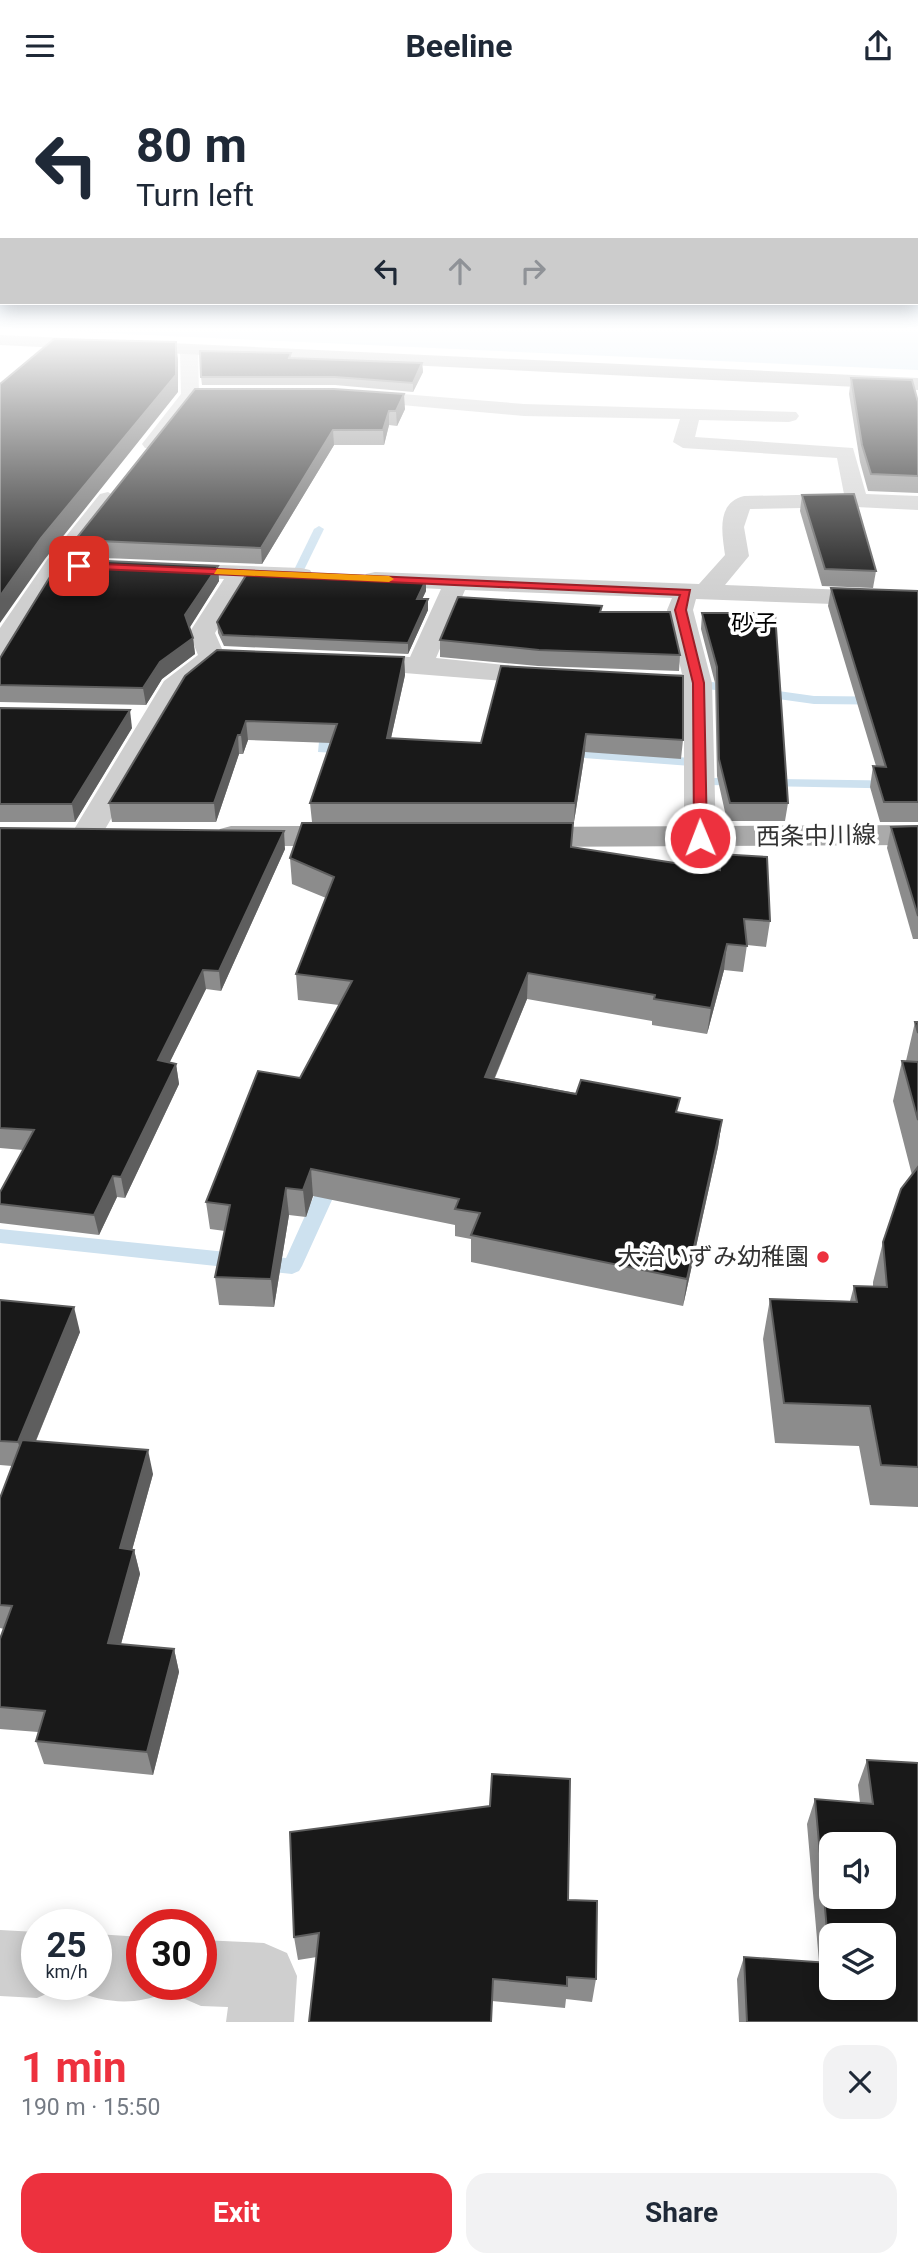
<!DOCTYPE html>
<html lang="en">
<head>
<meta charset="utf-8">
<style>
  body { margin:0; font-family:Roboto,"Noto Sans JP",sans-serif; background:#f2f2f3; color:#1f2937; height:100vh; display:flex; flex-direction:column; font-size:26px; white-space:nowrap }
  * { box-sizing:border-box; margin:0 }
  p { font-size:23px; color:#747a83 }
  .icon { flex:none; width:38px; height:38px; fill:none; stroke:currentColor; stroke-width:2; stroke-linecap:round; stroke-linejoin:round }
  .map { position:relative; height:1931px; overflow:hidden }
  .drawer { display:flex; flex-direction:column; background:#fff; flex:1 }
  .drawer>* { flex:none }
  .banner { position:absolute; left:0px; top:0px; width:919px; height:214px; box-shadow:0 4px 18px #0003; background:#fff; color:#1f2937; overflow:hidden }
  .controls { position:absolute; left:819px; top:1741px; display:grid; gap:14px }
  .controls a { display:grid; place-items:center; width:77px; height:77px; border-radius:14px; background:#fff; box-shadow:0 4px 18px #0003; font-size:35px }
  .speed { position:absolute; left:21px; top:1818px; display:flex; gap:14px; font-size:35px; font-weight:700; text-align:center }
  .speed>* { display:grid; place-content:center; width:91px; height:91px; border-radius:50%; background:#fff; box-shadow:0 4px 18px #0003; line-height:1 }
  .speed small { font-size:18px; font-weight:400 }
  .speed .limit { border:10px solid #d22; background:#fff; color:#111 }
  .pin { position:absolute; display:grid; place-items:center; width:60px; height:60px; color:#fff; margin:-30px; border-radius:14px; box-shadow:0 4px 10px #0006 }
  .me { position:absolute; width:77px; margin:-38px; rotate:359deg; stroke-linejoin:round; filter:drop-shadow(0 0 5px #0008) }
  .turn { display:flex; align-items:center; gap:24px; height:147px; padding:0 21px; font-size:32px }
  .turn .icon { width:91px; height:91px; stroke-width:2.5 }
  .turn b { display:block; font-size:49px; line-height:60px }
  .lanes { display:flex; align-items:center; height:66px; padding:0 21px; background:#0003; justify-content:center; gap:35px; direction:ltr }
  .lanes .off { opacity:.35 }
  .round { display:grid; place-items:center; flex:none; width:74px; height:74px; border-radius:21px; background:#f2f2f3 }
  .headline { display:flex; align-items:center; justify-content:space-between; height:119px; padding:0 21px }
  h1 { font-size:42px; font-weight:700; line-height:52px; color:#ed313e }
  .action { display:flex; gap:14px; margin-top:auto; padding:14px 21px }
  .action a { flex:1; height:80px; border-radius:21px; background:#ed313e; color:#fff; font-size:28px; font-weight:700; line-height:80px; text-align:center }
  .action a+a { background:#f2f2f3; color:#1f2937 }
  header { display:flex; justify-content:space-between; align-items:center; height:91px; padding:0 21px; background:#fff; font-size:32px; font-weight:700 }
  .map>svg:first-child { display:block }
</style>
</head>
<body>
<header><svg class="icon" aria-label="menu" viewBox="0 0 24 24"><path d="M4 6h16M4 12h16M4 18h16"/></svg>Beeline<svg class="icon" aria-label="share" viewBox="0 0 24 24"><path d="M12 15V3M7 8l5-5 5 5M5 13v7h14v-7"/></svg></header>
<div class="map">
<svg width="918" height="1931" viewBox="0 0 918 1931">
  <rect width="100%" height="100%" fill="#fff"/>
  <polygon fill="#cde1ef" points="15,238 918,238 918,279"/>
  <g fill="none" stroke-linecap="round" stroke-linejoin="round">
    <g fill="#cde1ef" fill-rule="evenodd">
      <polygon points="319,435 324,438 304,479 295,481 294,479 314,438"/>
      <polygon points="712,591 814,605 918,606 918,614 814,613 708,598 706,595"/>
      <polygon points="327,632 334,636 330,655 354,657 354,663 318,661 320,640 314,636"/>
      <polygon points="562,658 691,667 698,671 691,675 557,665 555,662"/>
      <polygon points="714,687 918,690 918,698 709,694 707,691"/>
      <polygon points="332,1080 339,1082 342,1087 302,1175 299,1180 292,1183 0,1152 0,1138 286,1167 322,1087 325,1082"/>
    </g>
    <g fill="#cfcfcf" fill-rule="evenodd">
      <polygon points="189,254 198,259 199,303 159,357 145,357 142,353 181,303 180,259"/>
      <path d="M 353,299 L 524,313 L 796,321 L 799,325 L 796,329 L 789,331 L 699,329 L 695,346 L 853,357 L 866,403 L 918,405 L 918,419 L 856,416 L 750,418 L 744,436 L 749,465 L 725,494 L 918,502 L 918,516 L 696,508 L 693,519 L 712,592 L 716,747 L 711,754 L 700,757 L 689,754 L 684,747 L 684,600 L 621,596 L 617,590 L 621,584 L 682,583 L 667,519 L 672,507 L 465,499 L 436,567 L 563,580 L 567,586 L 563,592 L 553,594 L 342,577 L 338,571 L 342,565 L 351,563 L 410,566 L 441,498 L 375,495 L 366,493 L 363,488 L 366,483 L 375,481 L 699,493 L 725,464 C 722,442 716,412 744,405 L 844,403 L 837,367 L 683,357 L 673,351 L 680,328 L 524,325 L 346,309 L 344,305 L 346,301 Z"/>
      <polygon points="108,401 119,408 65,478 9,562 0,564 0,537 47,469 100,403"/>
      <polygon points="165,472 301,477 310,479 313,484 310,489 301,491 248,489 215,542 222,558 269,562 273,568 269,574 218,574 185,601 97,752 86,755 75,752 70,745 164,590 198,564 189,542 224,488 156,484 153,479 156,474"/>
      <polygon points="0,1839 37,1841 37,1894 62,1894 60,1897 37,1907 0,1905"/>
      <path d="M 96,1843 L 142,1846 L 142,1894 L 169,1894 L 165,1902 C 134,1915 104,1912 73,1899 L 70,1894 L 96,1894 Z"/>
      <polygon points="201,1849 264,1852 287,1862 297,1885 294,1931 226,1931 228,1916 201,1915 178,1905 173,1894 201,1894"/>
    </g>
    <g fill="#aaa" fill-rule="evenodd">
      <polygon points="0,244 918,287 918,299 0,254"/>
      <polygon points="918,734 918,754 521,756 510,753 505,746 510,739 521,736"/>
      <polygon points="231,735 349,735 360,738 365,745 360,752 349,755 231,755 220,752 215,745 220,738"/>
    </g>
  </g>
  <g fill="#8c8c8c">
    <polygon points="291,262 291,267 422,272 423,281 413,301 335,294 202,294 201,286"/>
    <polygon points="851,287 918,311 918,402 868,400 860,371 849,303"/>
    <polygon points="195,298 405,318 397,335 389,334 384,354 334,354 262,473 77,466 75,449"/>
    <polygon points="802,404 876,480 873,497 822,495 800,420"/>
    <polygon points="218,475 219,490 189,537 193,547 195,563 162,588 146,614 0,611 0,567"/>
    <polygon points="831,497 918,500 918,731 880,731 870,696 873,675 876,675 828,515"/>
    <polygon points="426,500 422,508 428,508 428,519 408,563 224,555 218,542 217,531"/>
    <polygon points="601,521 680,564 679,580 538,575 440,566 440,549"/>
    <polygon points="702,522 788,712 785,730 727,730 717,685 715,592 701,538"/>
    <polygon points="404,566 405,584 391,647 481,652 501,575 683,649 681,668 585,661 574,731 312,731 310,712 331,652 248,649 243,663 239,663 216,731 112,731 109,712 185,585"/>
    <polygon points="0,617 132,637 75,731 0,731"/>
    <polygon points="573,732 571,756 718,779 720,763 770,830 766,856 747,854 743,881 724,879 707,943 652,934 652,930 527,908 495,987 722,1029 718,1056 683,1215 471,1171 471,1148 455,1145 455,1134 313,1105 306,1126 289,1124 274,1216 219,1214 215,1186 225,1140 210,1138 206,1111 300,987 339,914 298,909 296,883 326,807 292,793 290,767"/>
    <polygon points="918,735 918,848 913,848 887,757 891,736"/>
    <polygon points="0,737 285,758 221,900 206,898 169,972 176,973 179,993 125,1107 117,1106 99,1144 0,1132 0,1101 23,1059 0,1057"/>
    <polygon points="915,931 918,931 918,1416 870,1414 859,1355 775,1352 763,1248 770,1208 850,1210 854,1195 873,1196 873,1191 883,1151 912,1084 893,1010 902,970 906,970"/>
    <polygon points="0,1209 80,1241 36,1350 153,1383 132,1459 134,1459 140,1483 121,1553 174,1558 179,1581 153,1684 44,1673 36,1650 38,1641 0,1638 0,1548 4,1538 0,1537 0,1407 12,1375 0,1374"/>
    <polygon points="867,1669 918,1931 739,1931 737,1888 744,1866 819,1871 807,1733 815,1708 860,1712 858,1694"/>
    <polygon points="568,1809 596,1888 592,1911 566,1908 565,1917 492,1910 317,1866 298,1869 294,1846"/>
  </g>
  <g fill="#5e5e5e">
    <polygon points="176,251 178,268 178,301 45,468 0,532 0,505"/>
    <polygon points="422,272 423,281 413,301 413,292"/>
    <polygon points="404,303 405,318 397,335 396,320"/>
    <polygon points="389,320 389,334 384,354 383,339"/>
    <polygon points="333,339 334,354 262,473 261,457"/>
    <polygon points="218,475 219,490 187,541 185,524"/>
    <polygon points="426,489 426,500 417,519 417,508"/>
    <polygon points="428,508 428,519 408,563 408,552"/>
    <polygon points="193,547 195,563 162,588 146,614 143,597 160,571"/>
    <polygon points="404,566 405,584 387,665 387,647"/>
    <polygon points="130,619 132,637 75,731 72,713"/>
    <polygon points="246,630 248,649 243,663 241,644"/>
    <polygon points="586,643 585,661 574,731 575,712"/>
    <polygon points="238,644 239,663 216,731 214,712"/>
    <polygon points="284,740 285,758 221,900 219,880"/>
    <polygon points="727,853 724,879 707,943 711,917"/>
    <polygon points="203,879 206,898 161,989 158,969"/>
    <polygon points="528,882 527,908 484,1012 485,986"/>
    <polygon points="176,973 179,993 125,1107 121,1086"/>
    <polygon points="722,1029 718,1056 683,1215 687,1188"/>
    <polygon points="311,1078 313,1105 306,1126 303,1099"/>
    <polygon points="113,1085 117,1106 99,1144 94,1124"/>
    <polygon points="286,1097 289,1124 274,1216 271,1188"/>
    <polygon points="74,1216 80,1241 25,1376 18,1351"/>
    <polygon points="148,1359 153,1383 126,1481 120,1457"/>
    <polygon points="134,1459 140,1483 115,1575 108,1552"/>
    <polygon points="174,1558 179,1581 153,1684 147,1661"/>
  </g>
  <g fill="#191919" stroke="#5e5e5e" stroke-width="2" fill-rule="evenodd">
    <polygon points="54,248 176,251 176,284 41,447 0,505 0,293"/>
    <polygon points="200,260 291,262 289,267 422,272 413,292 335,286 201,286"/>
    <polygon points="851,287 912,289 918,311 918,385 871,383 862,354"/>
    <polygon points="195,298 334,298 404,303 396,320 389,320 383,339 333,339 261,457 75,449"/>
    <polygon points="854,403 876,480 825,478 802,404"/>
    <polygon points="61,468 218,475 185,524 193,547 160,571 143,597 0,594 0,567"/>
    <polygon points="248,481 426,489 417,508 428,508 408,552 223,544 217,531"/>
    <polygon points="831,497 918,500 918,711 884,711 873,675 886,676"/>
    <polygon points="458,506 602,515 600,521 670,521 680,564 539,559 440,549"/>
    <polygon points="702,522 775,522 788,712 730,712 719,668 717,576"/>
    <polygon points="217,559 404,566 387,647 441,650 481,652 501,575 683,585 683,649 586,643 575,712 310,712 337,633 246,630 241,644 238,644 214,712 109,712 185,585"/>
    <polygon points="0,617 130,619 72,713 0,713"/>
    <polygon points="302,732 573,732 571,756 720,779 720,763 767,766 770,830 744,828 747,855 727,853 711,917 654,908 655,904 528,882 485,986 576,1003 581,989 680,1007 676,1021 722,1029 687,1188 471,1144 480,1122 455,1118 459,1108 311,1078 303,1099 286,1097 271,1188 215,1186 230,1114 206,1111 258,980 300,987 352,890 296,883 334,786 290,767"/>
    <polygon points="918,735 918,825 891,736"/>
    <polygon points="0,737 284,740 219,880 203,879 158,969 176,973 121,1086 113,1085 94,1124 0,1113 0,1101 34,1039 0,1037"/>
    <polygon points="915,931 918,931 918,942"/>
    <polygon points="902,970 918,971 918,1029"/>
    <polygon points="918,1076 918,1376 881,1374 870,1315 784,1312 770,1208 857,1211 854,1195 887,1196 883,1151 901,1098"/>
    <polygon points="0,1209 74,1216 18,1351 0,1350"/>
    <polygon points="22,1349 148,1359 120,1457 134,1459 108,1552 174,1558 147,1661 36,1650 45,1620 0,1616 0,1548 12,1515 0,1514 0,1407"/>
    <path d="M 867,1669 L 918,1672 L 918,1931 L 747,1931 L 744,1866 L 830,1872 L 815,1708 L 873,1713 ZM 831,1754 L 884,1754 L 884,1806 L 831,1806 ZM 831,1844 L 884,1844 L 884,1897 L 831,1897 Z"/>
    <polygon points="492,1683 570,1688 568,1809 597,1810 596,1888 567,1886 567,1895 493,1888 491,1931 309,1931 319,1842 294,1846 290,1741 490,1715"/>
  </g>
  <linearGradient id="sky" x2="0" y2="1"><stop stop-color="#9dc6eb"/><stop offset="0.47" stop-color="#fff"/><stop offset="1" stop-color="#fff" stop-opacity="0"/></linearGradient>
  <rect width="918" height="508" fill="url(#sky)"/>
  <polygon fill="#ed313e" stroke="#9a2028" stroke-width="2" points="79,472 690,499 686,519 704,592 707,747 700,751 694,747 693,592 675,519 680,504 76,477"/>
  <polygon fill="#f59e0b" points="217,478 389,485 394,488 389,491 214,483"/>
  <circle fill="#ed313e" stroke="#fff" stroke-width="2.5" cx="823" cy="1166" r="7"/>
  <g text-anchor="middle" stroke-width="7" stroke-linejoin="round" paint-order="stroke">
    <g font-size="23" fill="#000" stroke="#fff">
      <text x="754" y="540">砂子</text>
    </g>
    <g font-size="24" fill="#323232" stroke="#fff">
      <text transform="translate(816 745) rotate(-1)" y="8">西条中川線</text>
    </g>
    <g font-size="24" fill="#323232" stroke="#fff" text-anchor="end">
      <text x="809" y="1174">大治いずみ幼稚園</text>
    </g>
  </g>
</svg>
<div class="controls">
<a><svg class="icon" aria-label="sound" viewBox="0 0 24 24"><path d="M4 9h4l5-4v14l-5-4H4zM17 9q2 3 0 6"/></svg></a>
<a><svg class="icon" aria-label="layers" viewBox="0 0 24 24"><path d="M12 4l9 5-9 5-9-5zM3 14l9 5 9-5"/></svg></a>
</div>
<div class="speed"><div>25<small>km/h</small></div><div class="limit">30</div></div>
<div class="pin" style="left:79px;top:475px;background:#d93025"><svg class="icon" aria-label="arrive" viewBox="0 0 24 24"><path d="M6 21V4h12l-3 4 3 4H6"/></svg></div>
<svg class="me" style="left:700px;top:747px" viewBox="-20 -20 40 40"><circle r="17" fill="#ed313e" stroke="#fff" stroke-width="3"/><path d="M0-11L8 9 0 5-8 9z" fill="#fff"/></svg>
<div class="banner">
<div class="turn"><svg class="icon" aria-label="left" viewBox="0 0 24 24"><path d="M17 20v-9H6M10 6l-5 5 5 5"/></svg><div><b>80 m</b>Turn left</div></div>
<div class="lanes"><svg class="icon" aria-label="left" viewBox="0 0 24 24"><path d="M17 20v-9H6M10 6l-5 5 5 5"/></svg><svg class="icon off" aria-label="ahead" viewBox="0 0 24 24"><path d="M12 20V5M6 11l6-6 6 6"/></svg><svg class="icon off" aria-label="right" viewBox="0 0 24 24"><path d="M7 20v-9h11M14 6l5 5-5 5"/></svg></div>
</div>
</div>
<section class="drawer">
<div class="headline"><div><h1>1 min</h1><p>190 m · 15:50</p></div><a class="round"><svg class="icon" aria-label="close" viewBox="0 0 24 24"><path d="M6 6l12 12M18 6L6 18"/></svg></a></div>
<div class="action"><a>Exit</a><a>Share</a></div>
</section>
</body>
</html>
